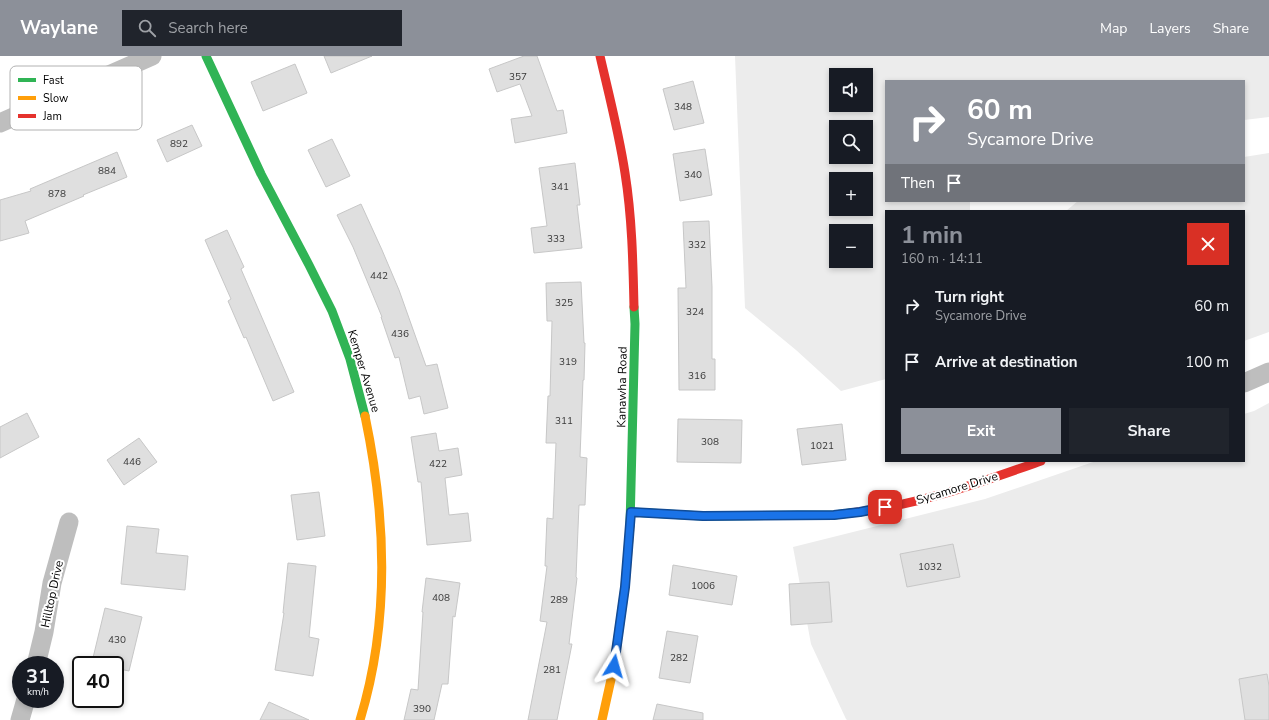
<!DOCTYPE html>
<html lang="en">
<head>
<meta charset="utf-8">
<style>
  body { margin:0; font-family:"Nunito Sans",sans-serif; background:#20242c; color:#f1f3f6; height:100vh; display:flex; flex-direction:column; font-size:15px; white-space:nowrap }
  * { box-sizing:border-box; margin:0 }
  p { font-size:13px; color:#9ea1a6 }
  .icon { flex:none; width:22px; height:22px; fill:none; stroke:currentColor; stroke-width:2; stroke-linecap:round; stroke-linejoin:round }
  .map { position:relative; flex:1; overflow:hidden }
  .details { position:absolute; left:885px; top:154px; width:360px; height:252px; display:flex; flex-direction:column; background:#171b24; border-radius:0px; box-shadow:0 2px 6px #0003 }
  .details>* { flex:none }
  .guide { position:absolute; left:885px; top:24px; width:360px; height:122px; border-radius:0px; box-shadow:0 2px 6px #0003; background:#8c9099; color:#fff; overflow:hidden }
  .fabs { position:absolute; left:829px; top:12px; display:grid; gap:8px }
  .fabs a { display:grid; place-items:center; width:44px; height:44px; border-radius:0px; background:#171b24; box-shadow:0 2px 6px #0003; font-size:20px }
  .speed { position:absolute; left:12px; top:600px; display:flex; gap:8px; font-size:20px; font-weight:700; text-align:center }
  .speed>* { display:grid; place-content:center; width:52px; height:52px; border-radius:50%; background:#171b24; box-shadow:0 2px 6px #0003; line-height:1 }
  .speed small { font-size:10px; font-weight:400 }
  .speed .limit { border:2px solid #111; border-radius:6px; background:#fff; color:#111 }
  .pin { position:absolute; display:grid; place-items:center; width:34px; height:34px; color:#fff; margin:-17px; border-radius:8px; box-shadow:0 2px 6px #0006 }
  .me { position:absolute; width:44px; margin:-22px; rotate:8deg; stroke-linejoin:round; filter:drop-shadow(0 0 3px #0008) }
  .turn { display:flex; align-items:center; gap:14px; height:84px; padding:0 16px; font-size:18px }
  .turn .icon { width:52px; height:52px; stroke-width:2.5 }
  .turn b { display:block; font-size:28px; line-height:34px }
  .then { display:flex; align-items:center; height:38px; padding:0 16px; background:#0003; gap:8px; font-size:15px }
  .round { display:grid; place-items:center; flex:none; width:42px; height:42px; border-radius:0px; background:#20242c }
  .overview { display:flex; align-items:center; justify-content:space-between; height:68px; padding:0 16px }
  h1 { font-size:24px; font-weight:700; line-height:30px; color:#8c9099 }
  .primary-button { display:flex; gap:8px; margin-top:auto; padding:8px 16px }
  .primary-button a { flex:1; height:46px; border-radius:0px; background:#8c9099; color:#fff; font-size:16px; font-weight:700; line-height:46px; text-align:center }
  .primary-button a+a { background:#20242c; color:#f1f3f6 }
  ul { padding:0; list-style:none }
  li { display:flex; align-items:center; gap:12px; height:56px; padding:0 16px }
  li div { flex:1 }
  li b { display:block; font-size:15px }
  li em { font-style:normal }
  header { display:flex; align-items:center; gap:24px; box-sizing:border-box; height:56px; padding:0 20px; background:#8c9099; color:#fff }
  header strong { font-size:19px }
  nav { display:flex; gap:22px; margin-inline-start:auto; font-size:14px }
  .search { width:280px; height:36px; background:#20242c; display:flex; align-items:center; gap:10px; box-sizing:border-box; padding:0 14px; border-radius:0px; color:#9ea1a6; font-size:15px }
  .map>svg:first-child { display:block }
</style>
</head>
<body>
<header>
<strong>Waylane</strong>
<div class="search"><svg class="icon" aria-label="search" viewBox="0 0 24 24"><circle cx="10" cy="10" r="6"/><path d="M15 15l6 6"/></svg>Search here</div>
<nav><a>Map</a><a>Layers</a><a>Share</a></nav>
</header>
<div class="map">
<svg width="1269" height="664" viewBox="0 0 1269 664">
  <rect width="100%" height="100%" fill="#fff"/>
  <g fill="#ececec" fill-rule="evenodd">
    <path d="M 735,0 L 1269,0 L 1269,61 L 1244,64 L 1244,25 L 886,25 L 886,145 L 970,145 L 970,155 L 886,155 L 886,323 L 841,335 L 796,294 L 745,252 ZM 836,19 L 866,19 L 866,49 L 836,49 ZM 836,71 L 866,71 L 866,101 L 836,101 ZM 836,123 L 866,123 L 866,153 L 836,153 ZM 836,175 L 866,175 L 866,205 L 836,205 Z"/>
    <polygon points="1269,97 1269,276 1244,285 1244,155 1066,155 1078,145 1244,145 1244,101"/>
    <polygon points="1269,347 1269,664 847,664 846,663 811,588 793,491 985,443 1096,405 1244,405 1244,358 1254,355"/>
  </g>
  <g fill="#dfdfdf" stroke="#c7c7c7">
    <polygon points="324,0 372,0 331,17"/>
    <polygon points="524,0 537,0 557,55 563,54 567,77 515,87 511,63 532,60 520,28 497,36 489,13"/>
    <polygon points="295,8 307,37 263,55 251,26"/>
    <polygon points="693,25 704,67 674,74 663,33"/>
    <polygon points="192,69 202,90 167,106 157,84"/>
    <polygon points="332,83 350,120 326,131 308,94"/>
    <polygon points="705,93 712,139 680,145 673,98"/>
    <polygon points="117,96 127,121 83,139 84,140 25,165 29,177 0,185 0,144 31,135 30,133"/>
    <polygon points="575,107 580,149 577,149 582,192 534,197 531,172 547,170 539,112"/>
    <polygon points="361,148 382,194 399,234 426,310 437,308 448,352 424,358 420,340 409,343 399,301 395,302 381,261 382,261 353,191 337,159"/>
    <polygon points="709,165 712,231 712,303 715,303 715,334 679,334 678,232 686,232 683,166"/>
    <polygon points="227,174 244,211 241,213 294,336 273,345 246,281 244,282 228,245 231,243 205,184"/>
    <polygon points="581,226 584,287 585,287 584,324 583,324 580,401 587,402 585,449 579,449 576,521 577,522 569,588 572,588 557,664 528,664 547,566 540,565 547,510 545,510 547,462 553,463 556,387 546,387 548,340 550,340 552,265 547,265 546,227"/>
    <polygon points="27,357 39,381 0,402 0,371"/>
    <polygon points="678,363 742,364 741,407 677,406"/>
    <polygon points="842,368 846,404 802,409 797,373"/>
    <polygon points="436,377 439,395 458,392 462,419 445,422 449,459 468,457 471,485 427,489 421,426 418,426 411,381"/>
    <polygon points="139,382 157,406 124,429 107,404"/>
    <polygon points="319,436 325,480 297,484 291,439"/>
    <polygon points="127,470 159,473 156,497 188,500 185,534 121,528"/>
    <polygon points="953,488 960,521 907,531 900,498"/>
    <polygon points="288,507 316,510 309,581 319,583 313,620 275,614 284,557 283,557"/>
    <polygon points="673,509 737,520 732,549 669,539"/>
    <polygon points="426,522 460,527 455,561 453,560 448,628 442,628 434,664 404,664 411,633 418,634 423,556 422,556"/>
    <polygon points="829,526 832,566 791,569 789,528"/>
    <polygon points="105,552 142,561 129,615 115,612 115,609 103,609 92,606"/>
    <polygon points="667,575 698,580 690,627 659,622"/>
    <polygon points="1267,618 1269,630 1269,664 1245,664 1239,623"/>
    <polygon points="269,646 309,664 260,664"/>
    <polygon points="657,648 703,657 703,664 653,664"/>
  </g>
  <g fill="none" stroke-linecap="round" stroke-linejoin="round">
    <g stroke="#bebebe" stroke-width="19">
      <polyline points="0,67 152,0"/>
      <polyline points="1244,327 1269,316"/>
      <polyline points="36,609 44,576 52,527 69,466"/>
      <polyline points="20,664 26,643"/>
    </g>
    <g stroke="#30b455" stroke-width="9">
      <polyline points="206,0 261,118 309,209 332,255 350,303 365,360"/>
      <polyline points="631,456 703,460 834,459 850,457"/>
      <polyline points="630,470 635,268 634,251"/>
    </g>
    <g stroke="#ff9f0a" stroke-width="9">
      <path d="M 360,664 C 390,566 386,460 365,360"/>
      <polyline points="602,664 614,610 625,531 630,470"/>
    </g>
    <g stroke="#e5322d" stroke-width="9">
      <path d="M 600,0 C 609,39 619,77 625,117 C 632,161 633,206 634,251"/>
      <path d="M 850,457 C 916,450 979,427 1041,405"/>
    </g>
  </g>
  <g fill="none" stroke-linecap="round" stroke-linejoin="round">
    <g stroke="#114b97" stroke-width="10">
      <polyline id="route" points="614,610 625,531 631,456 703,460 834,459 860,456 885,451"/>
    </g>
    <use href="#route" stroke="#1a73e8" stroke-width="7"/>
  </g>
  <g text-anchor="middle" stroke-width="4" stroke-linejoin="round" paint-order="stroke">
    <g font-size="10" fill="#383838">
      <text x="518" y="24">357</text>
      <text x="683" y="54">348</text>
      <text x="179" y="91">892</text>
      <text x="107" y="118">884</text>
      <text x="693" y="122">340</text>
      <text x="560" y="134">341</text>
      <text x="57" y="141">878</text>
      <text x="556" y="186">333</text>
      <text x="697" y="192">332</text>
      <text x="379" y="223">442</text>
      <text x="564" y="250">325</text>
      <text x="695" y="259">324</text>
      <text x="400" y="281">436</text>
      <text x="568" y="309">319</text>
      <text x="697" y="323">316</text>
      <text x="564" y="368">311</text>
      <text x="710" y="389">308</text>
      <text x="822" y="393">1021</text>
      <text x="132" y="409">446</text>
      <text x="438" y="411">422</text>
      <text x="930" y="514">1032</text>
      <text x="703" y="533">1006</text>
      <text x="441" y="545">408</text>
      <text x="559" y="547">289</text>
      <text x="117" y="587">430</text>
      <text x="679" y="605">282</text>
      <text x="552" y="617">281</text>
      <text x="422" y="656">390</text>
    </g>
    <g font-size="12" fill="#000" stroke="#fff">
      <text transform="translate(364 315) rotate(73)" y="4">Kemper Avenue</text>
      <text transform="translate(622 331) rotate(-89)" y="4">Kanawha Road</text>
      <text transform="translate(957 432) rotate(-17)" y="4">Sycamore Drive</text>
      <text transform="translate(52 538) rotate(-78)" y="4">Hilltop Drive</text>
    </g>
  </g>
  <rect x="10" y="10" width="132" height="64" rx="6" fill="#fff" stroke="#b2b2b2" stroke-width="1"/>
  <rect x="18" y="22" width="18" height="4" fill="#30b455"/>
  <rect x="18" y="40" width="18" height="4" fill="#ff9f0a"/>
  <rect x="18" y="58" width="18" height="4" fill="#e5322d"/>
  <g font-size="11" fill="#000">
    <text x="43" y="28">Fast</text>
    <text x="43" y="46">Slow</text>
    <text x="43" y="64">Jam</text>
  </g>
</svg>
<div class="fabs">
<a><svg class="icon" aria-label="sound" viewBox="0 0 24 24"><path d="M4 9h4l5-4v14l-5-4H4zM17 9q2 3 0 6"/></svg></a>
<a><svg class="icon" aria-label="search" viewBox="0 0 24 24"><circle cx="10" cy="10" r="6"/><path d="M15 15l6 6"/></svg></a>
<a>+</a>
<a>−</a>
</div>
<div class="speed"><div>31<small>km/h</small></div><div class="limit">40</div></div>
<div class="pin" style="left:885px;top:451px;background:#d93025"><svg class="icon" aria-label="arrive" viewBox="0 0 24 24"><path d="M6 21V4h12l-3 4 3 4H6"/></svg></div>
<svg class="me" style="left:614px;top:610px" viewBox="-20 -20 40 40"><path d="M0-17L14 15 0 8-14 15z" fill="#1a73e8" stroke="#fff" stroke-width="4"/></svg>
<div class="guide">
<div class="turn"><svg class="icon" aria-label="right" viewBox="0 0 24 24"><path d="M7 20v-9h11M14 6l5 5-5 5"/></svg><div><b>60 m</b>Sycamore Drive</div></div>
<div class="then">Then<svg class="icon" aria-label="arrive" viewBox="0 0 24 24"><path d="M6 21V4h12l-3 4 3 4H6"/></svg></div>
</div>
<section class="details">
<div class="overview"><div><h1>1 min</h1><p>160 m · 14:11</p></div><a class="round" style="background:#d93025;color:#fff"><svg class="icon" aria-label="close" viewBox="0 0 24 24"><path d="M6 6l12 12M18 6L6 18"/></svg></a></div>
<ul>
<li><svg class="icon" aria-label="right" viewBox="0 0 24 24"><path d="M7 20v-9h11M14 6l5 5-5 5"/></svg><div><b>Turn right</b><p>Sycamore Drive</p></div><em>60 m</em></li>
<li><svg class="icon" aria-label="arrive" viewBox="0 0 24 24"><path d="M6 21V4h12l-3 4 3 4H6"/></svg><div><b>Arrive at destination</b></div><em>100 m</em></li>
</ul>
<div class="primary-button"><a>Exit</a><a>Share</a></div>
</section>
</div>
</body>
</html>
